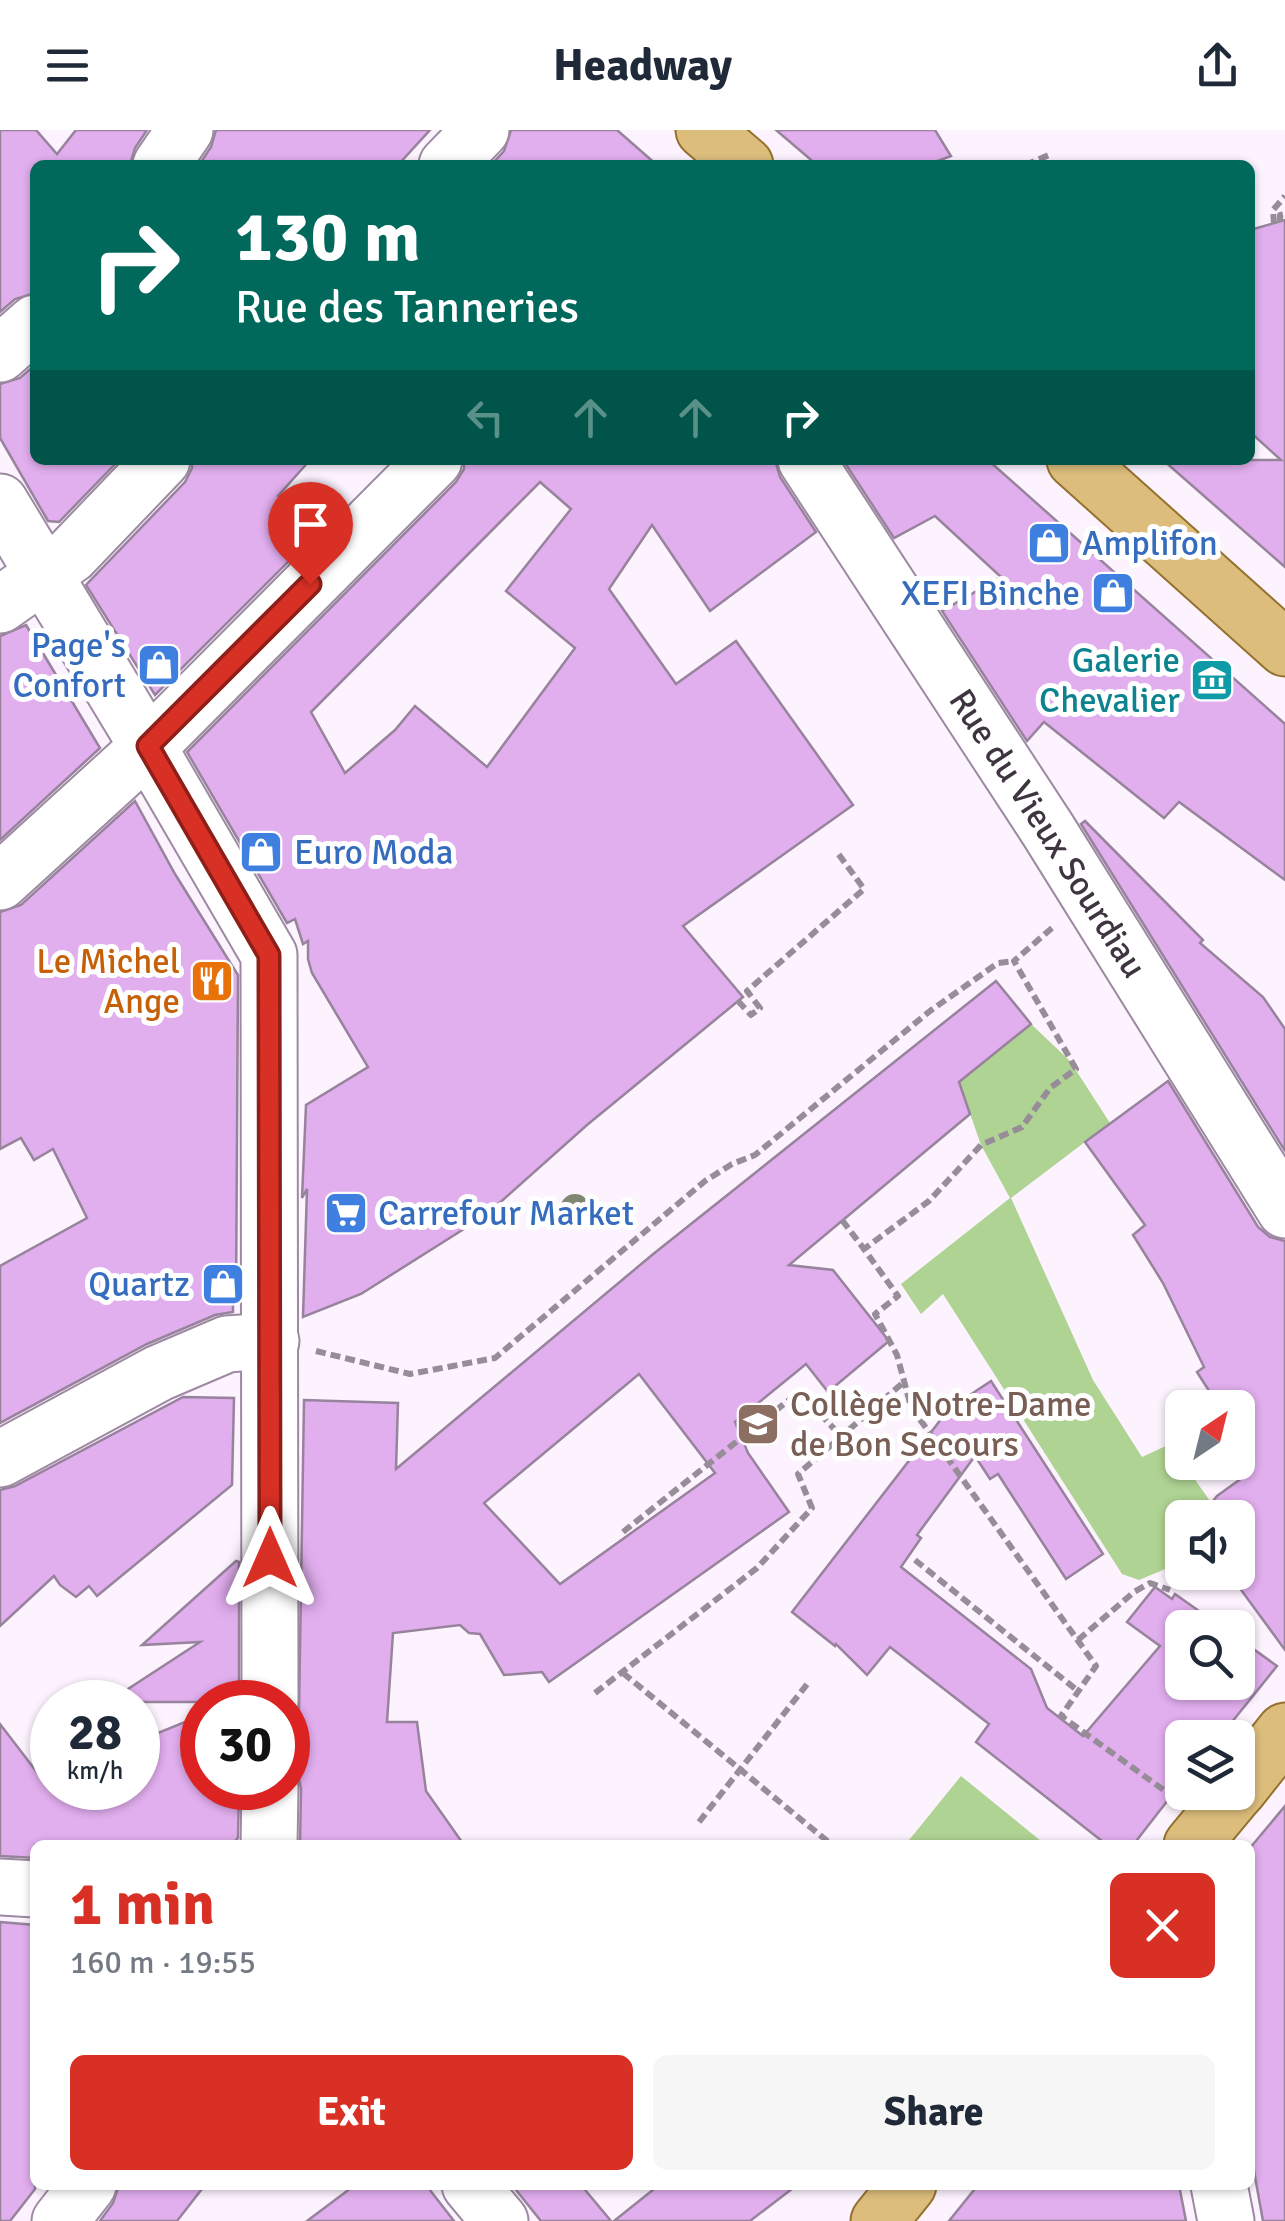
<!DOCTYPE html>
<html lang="en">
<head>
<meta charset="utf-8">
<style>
  body { margin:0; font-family:Signika,sans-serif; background:#f6f6f7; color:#1f2937; height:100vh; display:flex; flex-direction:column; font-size:38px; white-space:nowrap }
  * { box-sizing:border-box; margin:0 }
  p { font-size:32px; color:#747a83 }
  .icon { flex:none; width:55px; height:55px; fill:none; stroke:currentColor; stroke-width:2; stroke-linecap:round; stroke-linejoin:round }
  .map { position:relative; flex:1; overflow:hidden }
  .drawer { position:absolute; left:30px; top:1710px; width:1225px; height:350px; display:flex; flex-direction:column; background:#fff; border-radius:15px; box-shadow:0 2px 8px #0004 }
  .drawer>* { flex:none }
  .guide { position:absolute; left:30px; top:30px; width:1225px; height:305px; border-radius:15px; box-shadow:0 2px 8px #0004; background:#00695c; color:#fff; overflow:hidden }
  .needle { width:65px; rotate:35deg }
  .tools { position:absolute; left:1165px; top:1260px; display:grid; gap:20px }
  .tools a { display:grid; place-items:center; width:90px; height:90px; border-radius:15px; background:#fff; box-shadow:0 2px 8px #0004; font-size:50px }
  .speed { position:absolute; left:30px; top:1550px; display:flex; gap:20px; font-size:50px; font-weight:700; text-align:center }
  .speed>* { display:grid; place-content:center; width:130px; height:130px; border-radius:50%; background:#fff; box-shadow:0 2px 8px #0004; line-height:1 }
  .speed small { font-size:25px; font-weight:400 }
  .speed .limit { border:15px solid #d22; background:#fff; color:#111 }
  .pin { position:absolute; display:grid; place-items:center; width:85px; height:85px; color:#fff; margin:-102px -42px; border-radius:50% 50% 50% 0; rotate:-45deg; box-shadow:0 0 10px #0007 }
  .pin .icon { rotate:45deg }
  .me { position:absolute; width:110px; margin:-55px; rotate:0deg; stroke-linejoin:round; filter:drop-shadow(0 0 8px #0008) }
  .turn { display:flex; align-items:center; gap:35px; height:210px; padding:0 40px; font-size:45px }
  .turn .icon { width:130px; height:130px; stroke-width:2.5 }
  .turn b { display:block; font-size:70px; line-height:85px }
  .lanes { display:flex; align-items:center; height:95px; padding:0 40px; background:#0003; justify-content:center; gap:50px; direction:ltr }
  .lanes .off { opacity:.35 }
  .round { display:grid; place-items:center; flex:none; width:105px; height:105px; border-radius:15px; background:#f6f6f7 }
  .overview { display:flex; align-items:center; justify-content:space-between; height:170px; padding:0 40px }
  h1 { font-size:60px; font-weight:700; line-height:75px; color:#d93025 }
  .button { display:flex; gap:20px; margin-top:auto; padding:20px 40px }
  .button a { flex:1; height:115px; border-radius:15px; background:#d93025; color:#fff; font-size:40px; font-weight:700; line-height:115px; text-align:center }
  .button a+a { background:#f6f6f7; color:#1f2937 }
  header { display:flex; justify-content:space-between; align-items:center; height:130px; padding:0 40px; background:#fff; font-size:45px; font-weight:700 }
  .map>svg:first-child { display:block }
</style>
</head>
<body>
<header><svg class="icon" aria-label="menu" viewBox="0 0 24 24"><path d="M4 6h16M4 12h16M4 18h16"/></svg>Headway<svg class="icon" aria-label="share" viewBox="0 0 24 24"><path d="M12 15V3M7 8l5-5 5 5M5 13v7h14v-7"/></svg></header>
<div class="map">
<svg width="1285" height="2091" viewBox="0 0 1285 2091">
  <rect width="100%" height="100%" fill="#fcf3fe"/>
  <g fill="#afd393">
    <polygon points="1031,894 1070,931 1110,993 1011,1068 1093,1250 1142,1327 1170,1314 1210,1371 1188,1387 1182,1388 1182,1432 1139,1450 1122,1444 943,1164 921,1184 901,1154 1010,1068 981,1015 959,952"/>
    <polygon points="961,1646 1046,1715 905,1715"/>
  </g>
  <g fill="#e1aeee" stroke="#97839c" stroke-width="2.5" fill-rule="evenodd">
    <polygon points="0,0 36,0 57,24 76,0 147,0 135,18 130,35 35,35 35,163 15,169 0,182"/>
    <polygon points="216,0 430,0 398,35 199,35 211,17"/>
    <polygon points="511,0 617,0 657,35 491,35 504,21"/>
    <polygon points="776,0 935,0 951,26 927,35 817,35"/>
    <polygon points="1285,90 1285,437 1163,330 1281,330 1250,302 1250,100"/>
    <polygon points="35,235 35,330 119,330 59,392 48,391 0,308 0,254 20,248"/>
    <polygon points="192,330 310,330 278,366 315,405 155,565 86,455 185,352 192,338"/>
    <path d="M 464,330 L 775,330 L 780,347 L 816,402 L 710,481 L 652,395 L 609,459 L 676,554 L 736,511 L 853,675 L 683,796 L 743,867 L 587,995 L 486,1085 L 361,1164 L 303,1187 L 307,1059 L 302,1068 L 306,975 L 368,937 L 312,843 L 308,829 L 308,811 L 303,814 L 295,789 L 287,793 L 187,622 L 456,352 L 464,339 ZM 540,352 L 571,379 L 506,461 L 575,518 L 487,637 L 415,576 L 395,600 L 345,643 L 311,582 Z"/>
    <polygon points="843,330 988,330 1285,594 1285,750 1179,672 1164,688 1044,592 1027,611 942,481 1001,447 935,386 894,408"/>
    <polygon points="26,495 100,618 0,710 0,506"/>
    <polygon points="135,671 175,744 238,845 236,1172 233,1171 233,1182 215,1185 147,1214 0,1293 0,1136 87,1088 53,1019 34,1030 21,1008 0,1019 0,782 21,775"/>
    <polygon points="1085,691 1203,810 1200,813 1263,867 1285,899 1285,1021 1081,694"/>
    <path d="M 996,851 L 1031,894 L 959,952 L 970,984 L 789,1135 L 833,1140 L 889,1211 L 828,1262 L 806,1234 L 735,1292 L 748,1323 L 789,1382 L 549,1552 L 542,1542 L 504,1545 L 480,1504 L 469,1503 L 460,1495 L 393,1503 L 387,1592 L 417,1592 L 426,1661 L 464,1715 L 300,1715 L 301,1659 L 298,1644 L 304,1270 L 398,1273 L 396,1339 L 652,1125 ZM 639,1244 L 715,1343 L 560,1454 L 484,1373 Z"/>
    <polygon points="1168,951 1258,1097 1270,1107 1285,1111 1285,1520 1228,1442 1238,1442 1238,1388 1200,1388 1217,1366 1242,1348 1237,1341 1244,1332 1235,1338 1232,1332 1238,1332 1238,1278 1220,1278 1197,1242 1204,1237 1163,1153 1133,1105 1145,1095 1085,1012"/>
    <polygon points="991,1251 1103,1424 1066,1449 998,1344 990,1349 975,1326 917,1405 921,1408 901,1437 1031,1539 1047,1578 1083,1606 1160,1516 1127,1492 1155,1457 1172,1469 1175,1464 1223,1498 1182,1498 1182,1552 1238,1552 1238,1508 1277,1536 1219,1608 1182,1608 1182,1652 1133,1715 1107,1715 976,1612 989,1594 890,1517 867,1545 836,1514 835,1516 792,1482 949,1279"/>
    <polygon points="183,1267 234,1268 232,1355 97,1466 89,1456 76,1467 60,1455 54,1446 0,1496 0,1360 15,1356"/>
    <polygon points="236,1431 239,1432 239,1572 108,1572 200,1512 142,1515"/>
    <polygon points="202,1585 202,1658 239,1658 238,1708 231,1715 35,1715 35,1728 0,1726 0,1594 49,1658 138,1658 138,1611"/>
    <polygon points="1285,1676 1285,2091 1263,2091 1250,2019 1250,1718"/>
    <polygon points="0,1792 35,1795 35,2059 10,2091 0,2091"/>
    <polygon points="119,2055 205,2055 177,2091 100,2091 113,2073"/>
    <polygon points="355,2055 426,2055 454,2091 307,2091"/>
    <polygon points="512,2055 581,2055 611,2091 541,2091"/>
    <polygon points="659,2055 797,2055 750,2091 614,2091"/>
    <polygon points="978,2055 1179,2055 1186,2091 949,2091"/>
  </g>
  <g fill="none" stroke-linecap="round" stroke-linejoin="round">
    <g stroke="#9d89a2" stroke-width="59">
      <g id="minor">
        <polyline points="161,35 185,0"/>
        <polyline points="447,35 481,0"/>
        <polyline points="0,224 35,193"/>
        <path id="s1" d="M 806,330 L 1048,700 L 1285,1080"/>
        <polyline points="0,372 148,617 269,825 270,1572"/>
        <polyline points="0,475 71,425 162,330"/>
        <polyline points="0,752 148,617 434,330"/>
        <polyline points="0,1329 159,1243 227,1214 271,1211"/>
        <polyline points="269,1715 270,1658"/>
        <polyline points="0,1757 35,1759"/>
        <polyline points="470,2055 500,2091"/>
        <polyline points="1219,2055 1226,2091"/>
        <polyline points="60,2091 88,2055"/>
      </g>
    </g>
    <g stroke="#95712e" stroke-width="59">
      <g id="major">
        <polyline points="704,0 745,35"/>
        <polyline points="1075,330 1285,518"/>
        <polyline points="1238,1660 1285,1601"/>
        <polyline points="1192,1715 1236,1662"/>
        <polyline points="879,2091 908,2055"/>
      </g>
    </g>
    <g stroke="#968d98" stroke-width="6" stroke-dasharray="10 5" stroke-linecap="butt">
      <polyline points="1025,35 1049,25"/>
      <polyline points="1280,92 1280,85 1285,84"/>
      <polyline points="1274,94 1273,80 1285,66"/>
      <polyline points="1052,798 1014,831 1076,939 1050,958 1022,997 981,1015 929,1071 864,1119 898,1166 875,1184 897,1225 911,1277 1096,1536 1061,1586 1172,1666"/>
      <polyline points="738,871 751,885 760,878 747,861 864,759 837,722"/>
      <polyline points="842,1090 864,1119"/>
      <polyline points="316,1221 410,1244 495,1228 705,1051 732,1034 755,1025 930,881 998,833 1014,831"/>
      <polyline points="623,1402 799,1262 841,1306"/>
      <polyline points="915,1430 1078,1561"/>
      <polyline points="1078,1510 1134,1462 1150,1453 1170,1460"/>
      <polyline points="623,1543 832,1715"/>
      <polyline points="595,1563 757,1438 812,1378 798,1344 905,1251"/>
      <polyline points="699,1692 808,1553"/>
    </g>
    <use href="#minor" stroke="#fff" stroke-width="55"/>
    <use href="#major" stroke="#dcbd7c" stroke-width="55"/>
  </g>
  <circle fill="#7f8872" cx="575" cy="1079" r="15"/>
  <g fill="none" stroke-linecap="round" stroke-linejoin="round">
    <g stroke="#8d1f18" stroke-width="25">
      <polyline id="route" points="270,1428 269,825 148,616 310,454"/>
    </g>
    <use href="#route" stroke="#d93025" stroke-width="18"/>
  </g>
  <defs>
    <g id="shop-square" transform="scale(2.25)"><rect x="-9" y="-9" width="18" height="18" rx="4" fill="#3f7fe0" stroke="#fff"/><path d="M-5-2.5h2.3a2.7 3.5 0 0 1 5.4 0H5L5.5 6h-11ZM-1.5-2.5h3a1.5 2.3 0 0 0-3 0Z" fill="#fff"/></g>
    <g id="museum-square" transform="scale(2.25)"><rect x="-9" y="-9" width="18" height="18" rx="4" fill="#0f9aa8" stroke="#fff"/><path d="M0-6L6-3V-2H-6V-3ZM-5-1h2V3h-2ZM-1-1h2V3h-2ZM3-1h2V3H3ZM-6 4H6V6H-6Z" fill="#fff"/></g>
    <g id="restaurant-square" transform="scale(2.25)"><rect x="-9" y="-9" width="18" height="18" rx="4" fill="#e8710a" stroke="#fff"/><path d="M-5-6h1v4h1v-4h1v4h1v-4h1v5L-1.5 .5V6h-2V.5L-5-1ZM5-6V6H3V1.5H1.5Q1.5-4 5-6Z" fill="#fff"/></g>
    <g id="supermarket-square" transform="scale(2.25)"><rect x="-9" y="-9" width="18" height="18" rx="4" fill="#3f7fe0" stroke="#fff"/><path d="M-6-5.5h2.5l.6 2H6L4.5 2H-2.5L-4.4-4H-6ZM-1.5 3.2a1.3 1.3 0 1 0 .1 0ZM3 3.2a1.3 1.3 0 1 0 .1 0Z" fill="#fff"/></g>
    <g id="school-square" transform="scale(2.25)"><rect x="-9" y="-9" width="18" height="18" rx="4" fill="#8d6e63" stroke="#fff"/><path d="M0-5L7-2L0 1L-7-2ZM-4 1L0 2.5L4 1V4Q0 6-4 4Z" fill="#fff"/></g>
  </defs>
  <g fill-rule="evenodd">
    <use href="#shop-square" x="1049" y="413"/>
    <use href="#shop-square" x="1113" y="463"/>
    <use href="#shop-square" x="159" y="535"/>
    <use href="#museum-square" x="1212" y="550"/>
    <use href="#shop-square" x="261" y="722"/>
    <use href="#restaurant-square" x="212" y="851"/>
    <use href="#supermarket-square" x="346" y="1083"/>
    <use href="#shop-square" x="223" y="1154"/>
    <use href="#school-square" x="758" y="1294"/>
  </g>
  <g text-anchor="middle" stroke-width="10" stroke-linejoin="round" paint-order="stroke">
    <g font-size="35" fill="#366cbe" stroke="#fff" text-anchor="start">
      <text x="1082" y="425">Amplifon</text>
      <text x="1080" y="475" text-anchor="end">XEFI Binche</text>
      <text x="126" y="527" text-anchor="end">Page's<tspan x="126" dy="40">Confort</tspan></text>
      <text x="294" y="734">Euro Moda</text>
      <text x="378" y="1095">Carrefour Market</text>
      <text x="190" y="1166" text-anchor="end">Quartz</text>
    </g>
    <g font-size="35" fill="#0d838f" stroke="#fff" text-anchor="end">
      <text x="1180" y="542">Galerie<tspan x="1180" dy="40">Chevalier</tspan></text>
    </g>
    <g font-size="35" fill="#3e3540" stroke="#fff">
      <text dy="12" stroke="none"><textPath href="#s1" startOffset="445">Rue du Vieux Sourdiau</textPath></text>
    </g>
    <g font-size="35" fill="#c56008" stroke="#fff" text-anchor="end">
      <text x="180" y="843">Le Michel<tspan x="180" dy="40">Ange</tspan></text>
    </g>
    <g font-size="35" fill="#785e54" stroke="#fff" text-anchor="start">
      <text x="790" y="1286">Collège Notre-Dame<tspan x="790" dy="40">de Bon Secours</tspan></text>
    </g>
  </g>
</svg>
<div class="tools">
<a><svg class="needle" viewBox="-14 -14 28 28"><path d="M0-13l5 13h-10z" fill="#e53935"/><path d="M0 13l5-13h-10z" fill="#747a83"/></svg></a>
<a><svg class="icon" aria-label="sound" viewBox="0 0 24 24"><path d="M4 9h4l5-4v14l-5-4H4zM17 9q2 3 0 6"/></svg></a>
<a><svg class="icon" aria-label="search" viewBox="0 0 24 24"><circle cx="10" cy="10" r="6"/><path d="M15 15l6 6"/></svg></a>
<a><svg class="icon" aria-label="layers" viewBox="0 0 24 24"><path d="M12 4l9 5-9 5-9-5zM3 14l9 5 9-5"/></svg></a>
</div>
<div class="speed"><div>28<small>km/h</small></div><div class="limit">30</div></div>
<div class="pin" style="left:310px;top:454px;background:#d93025"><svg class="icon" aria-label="arrive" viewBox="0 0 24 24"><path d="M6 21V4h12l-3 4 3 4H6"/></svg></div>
<svg class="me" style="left:270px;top:1428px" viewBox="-20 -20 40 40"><path d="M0-17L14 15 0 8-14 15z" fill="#d93025" stroke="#fff" stroke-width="4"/></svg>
<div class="guide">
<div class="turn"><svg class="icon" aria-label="right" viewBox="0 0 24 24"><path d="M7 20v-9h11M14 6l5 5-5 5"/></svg><div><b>130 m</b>Rue des Tanneries</div></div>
<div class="lanes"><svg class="icon off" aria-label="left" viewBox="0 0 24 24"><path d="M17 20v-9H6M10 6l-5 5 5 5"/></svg><svg class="icon off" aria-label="ahead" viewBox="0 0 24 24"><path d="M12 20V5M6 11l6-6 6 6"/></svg><svg class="icon off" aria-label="ahead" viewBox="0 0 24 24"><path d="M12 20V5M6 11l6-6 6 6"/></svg><svg class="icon" aria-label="right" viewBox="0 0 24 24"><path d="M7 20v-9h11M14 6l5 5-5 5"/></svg></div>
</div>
<section class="drawer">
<div class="overview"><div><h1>1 min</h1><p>160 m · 19:55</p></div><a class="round" style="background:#d93025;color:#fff"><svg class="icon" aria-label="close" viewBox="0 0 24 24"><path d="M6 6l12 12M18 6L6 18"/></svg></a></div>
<div class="button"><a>Exit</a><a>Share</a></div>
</section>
</div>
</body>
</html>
